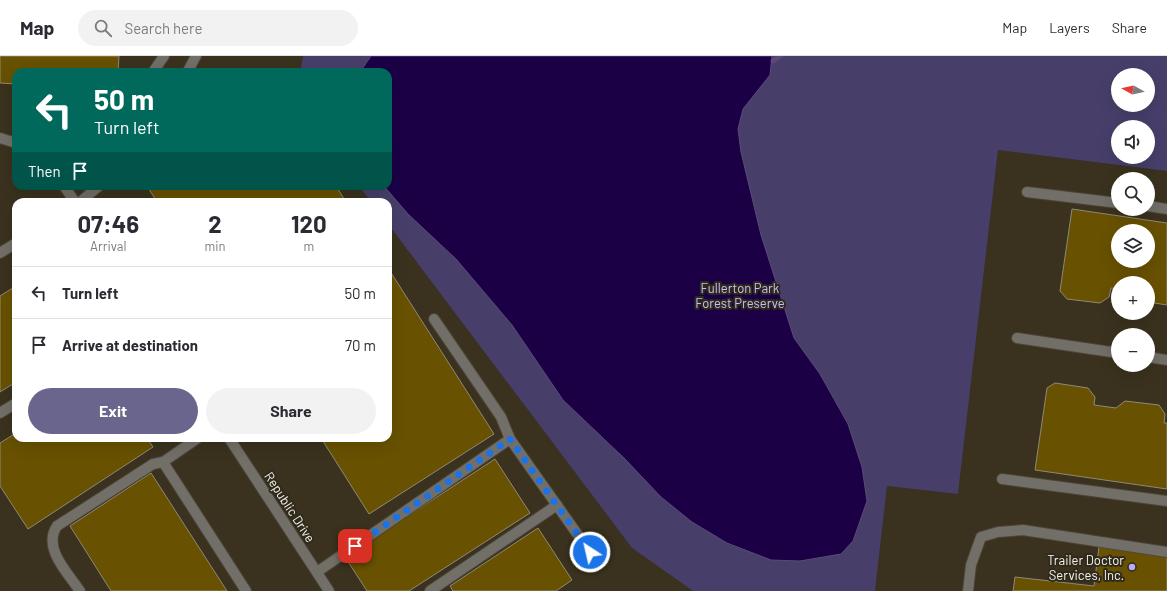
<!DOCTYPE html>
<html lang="en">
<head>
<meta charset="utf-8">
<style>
  body { margin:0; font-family:Barlow,sans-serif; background:#f2f2f3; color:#2b2b33; height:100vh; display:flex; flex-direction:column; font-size:15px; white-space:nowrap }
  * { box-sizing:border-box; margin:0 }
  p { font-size:13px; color:#7c7c81 }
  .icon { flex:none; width:22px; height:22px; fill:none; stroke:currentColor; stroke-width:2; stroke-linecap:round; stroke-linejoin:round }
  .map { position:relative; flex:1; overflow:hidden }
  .panel { position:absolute; left:12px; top:142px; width:380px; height:244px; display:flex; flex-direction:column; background:#fff; border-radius:12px; box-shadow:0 4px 16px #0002 }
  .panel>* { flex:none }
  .top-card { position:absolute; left:12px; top:12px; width:380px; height:122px; border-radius:12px; box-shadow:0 4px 16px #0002; background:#00695c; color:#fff; overflow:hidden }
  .needle { width:26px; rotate:278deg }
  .fabs { position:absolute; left:1111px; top:12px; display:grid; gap:8px }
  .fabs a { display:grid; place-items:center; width:44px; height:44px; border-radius:50%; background:#fff; box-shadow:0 4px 16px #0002; font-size:20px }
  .pin { position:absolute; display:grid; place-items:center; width:34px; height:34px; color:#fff; margin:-17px; border-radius:8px; box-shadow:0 2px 6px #0006 }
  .me { position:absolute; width:44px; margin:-22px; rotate:325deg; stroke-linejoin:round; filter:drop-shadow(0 0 3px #0008) }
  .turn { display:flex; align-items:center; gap:14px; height:84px; padding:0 16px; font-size:18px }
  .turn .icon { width:52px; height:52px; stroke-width:2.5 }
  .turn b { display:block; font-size:28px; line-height:34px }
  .then { display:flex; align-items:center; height:38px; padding:0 16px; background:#0003; gap:8px; font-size:15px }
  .eta { display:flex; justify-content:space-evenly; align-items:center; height:68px; text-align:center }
  .eta b { font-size:24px; font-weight:700; line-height:28px }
  .action { display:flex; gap:8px; margin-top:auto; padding:8px 16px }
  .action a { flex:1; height:46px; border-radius:24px; background:#6a658c; color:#fff; font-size:16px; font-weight:700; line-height:46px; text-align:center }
  .action a+a { background:#f2f2f3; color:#2b2b33 }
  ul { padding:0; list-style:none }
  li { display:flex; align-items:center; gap:12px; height:52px; padding:0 16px; border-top:1px solid #e1e1e2 }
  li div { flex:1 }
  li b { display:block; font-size:15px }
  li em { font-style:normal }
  header { display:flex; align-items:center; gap:24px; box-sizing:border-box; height:56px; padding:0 20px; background:#fff; border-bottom:1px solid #e1e1e2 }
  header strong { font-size:19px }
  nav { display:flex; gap:22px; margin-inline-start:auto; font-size:14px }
  .search { width:280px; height:36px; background:#f2f2f3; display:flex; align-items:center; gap:10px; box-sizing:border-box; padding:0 14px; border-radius:22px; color:#7c7c81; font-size:15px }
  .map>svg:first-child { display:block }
</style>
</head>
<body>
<header>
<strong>Map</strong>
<div class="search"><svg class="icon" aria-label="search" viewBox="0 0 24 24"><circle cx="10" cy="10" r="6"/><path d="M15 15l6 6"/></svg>Search here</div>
<nav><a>Map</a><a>Layers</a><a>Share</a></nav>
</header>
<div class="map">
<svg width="1167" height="535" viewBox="0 0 1167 535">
  <rect width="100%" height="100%" fill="#302a1c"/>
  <g fill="#3a321e" fill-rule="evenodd">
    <polygon points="0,0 303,0 300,16 16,16 16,130 359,130 371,146 16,146 16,382 388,382 388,168 632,492 693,535 0,535"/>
    <path d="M 998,94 L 1167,115 L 1167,535 L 875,535 L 887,430 L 958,438 ZM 1118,123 L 1148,123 L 1148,153 L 1118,153 ZM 1118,175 L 1148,175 L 1148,205 L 1118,205 ZM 1118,227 L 1148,227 L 1148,257 L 1118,257 ZM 1118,279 L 1148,279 L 1148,309 L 1118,309 Z"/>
  </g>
  <path fill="#473f6a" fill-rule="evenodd" d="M 303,0 L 1167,0 L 1167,115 L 998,94 L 958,438 L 887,430 L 875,535 L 693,535 L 632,492 L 388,168 L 388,146 L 371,146 L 359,130 L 388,130 L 388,16 L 300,16 ZM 1118,19 L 1148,19 L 1148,49 L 1118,49 ZM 1118,71 L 1148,71 L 1148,101 L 1118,101 Z"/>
  <polygon fill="#1b0046" stroke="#5d4977" points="371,0 772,0 770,19 743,53 738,73 741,96 761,179 794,282 820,318 848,368 862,411 867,445 853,485 841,498 800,505 771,504 727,487 692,466 661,441 625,403 563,344 512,269 456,203 408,158 384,130 388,130 388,16 360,16"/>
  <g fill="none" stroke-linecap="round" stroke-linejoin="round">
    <polyline stroke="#5d4977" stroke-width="5" points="773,5 780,0"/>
  </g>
  <g fill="#685100" stroke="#8f8978" fill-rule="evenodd">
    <polygon points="0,0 119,0 118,16 16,16 16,28 0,27"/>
    <polygon points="147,130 336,130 346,146 157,146"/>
    <path d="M 1072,153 L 1167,167 L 1167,249 L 1148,246 L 1148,227 L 1118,227 L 1118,233 L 1111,232 L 1109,241 L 1100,247 L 1067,243 L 1060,235 ZM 1118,175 L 1148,175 L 1148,205 L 1118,205 Z"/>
    <polygon points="388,212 494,378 369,458 321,382 388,382"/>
    <polygon points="16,230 16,326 0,336 0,240"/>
    <polygon points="1055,327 1088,332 1095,341 1094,349 1116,352 1125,345 1159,349 1165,358 1164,367 1167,367 1167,433 1035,414 1047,332"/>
    <polygon points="16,377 16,382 147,382 153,391 28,473 0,430 0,387"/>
    <polygon points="495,403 530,457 409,535 367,535 345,501"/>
    <polygon points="151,417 227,535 111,535 70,470"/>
    <polygon points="538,472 572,524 556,535 453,535 450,530"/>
    <polygon points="1099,491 1167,501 1167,535 1013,535 1015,521 1094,530"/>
  </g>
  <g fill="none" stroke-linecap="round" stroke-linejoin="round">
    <g stroke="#4c4639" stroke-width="12">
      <g id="service">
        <polyline points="153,16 164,0"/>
        <polyline points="190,16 189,13 196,0"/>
        <polyline points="1027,136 1118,147"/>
        <polyline points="80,146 99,130"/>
        <polyline points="1148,150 1167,153"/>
        <polyline points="0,197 16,187"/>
        <polyline points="434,263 501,361 510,383 590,496"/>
        <polyline points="1017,282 1118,297"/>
        <polyline points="1148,301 1167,304"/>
        <polyline points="0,357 16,347"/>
        <polyline points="198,382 163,406 246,535"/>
        <polyline points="1002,423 1167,445"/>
        <polyline points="317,516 510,383"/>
        <path d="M 80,535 C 68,517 42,492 57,470 L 153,408 L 163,406"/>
        <polyline points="430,535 557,449"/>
        <polyline points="968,535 971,509 981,481 998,476 1023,474 1167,496"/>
      </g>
    </g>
    <g stroke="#4c4639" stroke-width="12">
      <g id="minor">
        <polyline points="0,82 16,87"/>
        <polyline points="64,130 75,146"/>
        <polyline points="229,382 329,535"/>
      </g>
    </g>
    <use href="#service" stroke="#726f68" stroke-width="10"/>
    <use href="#minor" stroke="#726f68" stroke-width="10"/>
  </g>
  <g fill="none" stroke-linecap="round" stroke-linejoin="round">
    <polyline stroke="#1a73e8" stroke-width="7" stroke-dasharray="0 12.6" points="355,490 510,383 590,496"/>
  </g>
  <circle fill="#b7abf8" stroke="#302a1c" stroke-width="1.5" cx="1132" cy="511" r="4"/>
  <g text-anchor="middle" stroke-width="4" stroke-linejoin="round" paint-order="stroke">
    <g font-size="13" fill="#c6befc" stroke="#302a1c">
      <text x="740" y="237">Fullerton Park<tspan x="740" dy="15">Forest Preserve</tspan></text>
    </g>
    <g font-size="13" fill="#f7f3ea" stroke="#302a1c">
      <text transform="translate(290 451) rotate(57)" y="5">Republic Drive</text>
    </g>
    <g font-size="13" fill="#f7f3ea" stroke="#302a1c" text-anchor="end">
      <text x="1124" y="509">Trailer Doctor<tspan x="1124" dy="15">Services, Inc.</tspan></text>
    </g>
  </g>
</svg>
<div class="fabs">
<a><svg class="needle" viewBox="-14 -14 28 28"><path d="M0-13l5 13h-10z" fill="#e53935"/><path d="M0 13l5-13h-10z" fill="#7c7c81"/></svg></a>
<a><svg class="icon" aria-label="sound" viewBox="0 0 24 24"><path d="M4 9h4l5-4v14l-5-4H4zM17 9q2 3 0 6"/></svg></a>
<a><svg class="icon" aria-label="search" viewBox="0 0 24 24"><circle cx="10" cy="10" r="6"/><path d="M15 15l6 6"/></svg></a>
<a><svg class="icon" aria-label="layers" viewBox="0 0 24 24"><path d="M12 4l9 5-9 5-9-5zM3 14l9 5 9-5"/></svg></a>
<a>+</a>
<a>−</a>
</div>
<div class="pin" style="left:355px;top:490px;background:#d93025"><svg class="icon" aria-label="arrive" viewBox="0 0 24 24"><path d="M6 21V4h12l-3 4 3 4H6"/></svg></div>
<svg class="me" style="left:590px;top:496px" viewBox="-20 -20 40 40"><circle r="17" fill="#1a73e8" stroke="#fff" stroke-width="3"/><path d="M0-11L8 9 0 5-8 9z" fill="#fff"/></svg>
<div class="top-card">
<div class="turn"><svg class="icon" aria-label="left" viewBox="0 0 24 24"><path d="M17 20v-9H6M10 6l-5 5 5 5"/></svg><div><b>50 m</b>Turn left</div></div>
<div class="then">Then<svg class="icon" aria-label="arrive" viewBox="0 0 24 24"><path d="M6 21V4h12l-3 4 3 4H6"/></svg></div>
</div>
<section class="panel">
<div class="eta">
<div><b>07:46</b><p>Arrival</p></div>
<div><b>2</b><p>min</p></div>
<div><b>120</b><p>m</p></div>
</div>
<ul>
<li><svg class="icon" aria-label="left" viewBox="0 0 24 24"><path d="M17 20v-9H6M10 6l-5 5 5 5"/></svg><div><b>Turn left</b></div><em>50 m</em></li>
<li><svg class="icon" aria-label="arrive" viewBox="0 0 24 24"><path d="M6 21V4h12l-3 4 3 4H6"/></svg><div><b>Arrive at destination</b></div><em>70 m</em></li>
</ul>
<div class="action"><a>Exit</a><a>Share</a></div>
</section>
</div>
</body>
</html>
